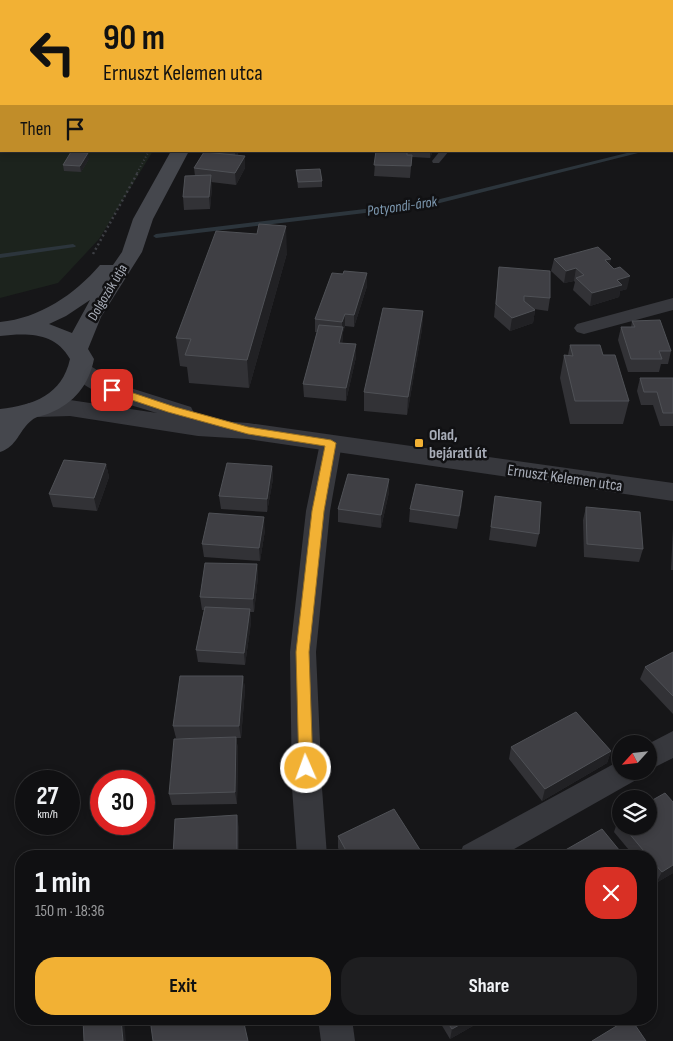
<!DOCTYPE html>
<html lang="en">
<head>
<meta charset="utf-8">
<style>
  body { margin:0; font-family:"Sofia Sans Condensed",sans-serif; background:#1e1e20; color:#f1f3f6; height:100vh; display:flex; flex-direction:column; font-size:19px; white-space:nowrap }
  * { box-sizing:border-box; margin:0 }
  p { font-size:16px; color:#9c9d9f }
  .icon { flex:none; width:28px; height:28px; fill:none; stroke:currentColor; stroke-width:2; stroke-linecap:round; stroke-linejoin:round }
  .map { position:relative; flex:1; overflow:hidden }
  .side { position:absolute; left:15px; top:850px; width:642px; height:175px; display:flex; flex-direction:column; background:#101012; border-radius:20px; box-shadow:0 2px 8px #0003,0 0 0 1px #303032 }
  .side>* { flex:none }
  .top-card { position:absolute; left:0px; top:0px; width:674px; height:152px; box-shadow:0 2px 8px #0003,0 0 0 1px #303032; background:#f2b134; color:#111; overflow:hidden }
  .needle { width:32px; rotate:243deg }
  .buttons { position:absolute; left:612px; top:735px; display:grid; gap:10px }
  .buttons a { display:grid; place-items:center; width:45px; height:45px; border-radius:50%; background:#101012; box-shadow:0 2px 8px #0003,0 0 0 1px #303032; font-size:25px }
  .speed { position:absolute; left:15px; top:770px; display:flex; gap:10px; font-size:25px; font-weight:700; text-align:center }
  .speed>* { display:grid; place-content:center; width:65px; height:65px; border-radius:50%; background:#101012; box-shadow:0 2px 8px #0003,0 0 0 1px #303032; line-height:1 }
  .speed small { font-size:12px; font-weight:400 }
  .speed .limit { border:8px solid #d22; background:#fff; color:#111 }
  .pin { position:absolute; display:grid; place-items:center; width:42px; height:42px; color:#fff; margin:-21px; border-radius:10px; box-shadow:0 2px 8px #0006 }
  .me { position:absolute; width:55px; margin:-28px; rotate:358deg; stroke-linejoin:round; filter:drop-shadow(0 0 4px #0008) }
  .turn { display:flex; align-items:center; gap:18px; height:105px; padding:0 20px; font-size:22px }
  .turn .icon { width:65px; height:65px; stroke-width:2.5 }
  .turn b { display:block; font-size:35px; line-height:42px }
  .then { display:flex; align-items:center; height:48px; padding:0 20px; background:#0003; gap:10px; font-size:19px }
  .round { display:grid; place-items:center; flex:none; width:52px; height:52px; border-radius:20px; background:#1e1e20 }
  .overview { display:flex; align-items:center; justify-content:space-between; height:85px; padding:0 20px }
  h1 { font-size:30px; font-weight:700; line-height:38px }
  .action { display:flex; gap:10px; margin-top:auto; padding:10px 20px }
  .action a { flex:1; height:58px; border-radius:20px; background:#f2b134; color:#111; font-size:20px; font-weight:700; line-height:58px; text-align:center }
  .action a+a { background:#1e1e20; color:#f1f3f6 }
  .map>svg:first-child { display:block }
</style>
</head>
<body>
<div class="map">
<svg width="673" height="1041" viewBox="0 0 673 1041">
  <rect width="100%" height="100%" fill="#161618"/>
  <polygon fill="#1c231d" points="0,52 1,151 153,151 99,239 58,283 0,298"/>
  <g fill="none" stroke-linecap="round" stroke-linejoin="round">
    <g fill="#2c353c" fill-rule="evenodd">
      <rect x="672" y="144" width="1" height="4"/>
      <polygon points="635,151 646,151 432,205 156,238 153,236 156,234 432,201"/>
      <polygon points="73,244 76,246 75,247 0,258 0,254"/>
    </g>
    <polyline stroke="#3d3f44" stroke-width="2" stroke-dasharray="1 2.5" stroke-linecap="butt" points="137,173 149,151"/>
    <polyline stroke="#3d3f44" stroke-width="2.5" stroke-dasharray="2 3" stroke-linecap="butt" points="93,254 138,172"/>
    <polygon fill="#37383d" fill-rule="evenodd" points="440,151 449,151 439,163 433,163 432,161"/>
    <g fill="#37383d" fill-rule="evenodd">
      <rect x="282" y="0" width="18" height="1"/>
      <rect x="672" y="75" width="1" height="8"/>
      <polygon points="673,298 673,310 584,334 577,332 574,328 577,324"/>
      <polygon points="331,436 339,438 342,443 330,511 316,652 322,788 327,856 297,856 292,788 290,652 306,511 320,443 323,438"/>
      <polygon points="673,731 673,758 649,770 648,744"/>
      <polygon points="621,760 621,771 640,771 636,780 502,856 459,856 463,846"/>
      <polygon points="318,1019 352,1019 355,1041 321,1041"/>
    </g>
    <path fill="#37383d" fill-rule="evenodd" d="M 81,363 L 89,365 L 121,385 L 191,407 L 194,413 L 191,419 L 248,423 L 673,483 L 673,501 L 248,439 L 198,436 L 70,416 L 37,417 L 28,415 L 25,409 L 28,403 L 70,400 L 157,413 C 131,405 85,394 69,370 L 73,365 Z"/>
    <path fill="#45474d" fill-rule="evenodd" d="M 171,151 L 189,151 L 153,219 L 142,252 L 101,317 L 88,349 L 94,359 C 89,385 74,403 50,413 C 44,416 36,416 32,420 C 19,430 17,447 0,452 L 0,409 C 34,405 62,395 70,359 C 55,332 27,333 0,336 L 0,322 C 40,318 74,295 100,265 L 113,265 L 122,252 L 133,219 ZM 90,300 L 72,333 L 49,324 L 66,316 Z"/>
  </g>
  <g fill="#323236">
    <polygon points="312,0 340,0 339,1 316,1"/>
    <polygon points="579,0 639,0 638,1 577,1"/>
    <polygon points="206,151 239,151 237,156 245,156 245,168 236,185 211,182 212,187 210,209 184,210 183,197 195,176 194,168"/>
    <polygon points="376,151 433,151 430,158 412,157 410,178 374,176"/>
    <polygon points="89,159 81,172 64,171 63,165"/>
    <polygon points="296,170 322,181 322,187 298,188"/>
    <polygon points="287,253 249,388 189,383 187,367 180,366 176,338"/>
    <polygon points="554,259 609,265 627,289 620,291 619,297 590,306 573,290 575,282 574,281 564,283 551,271"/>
    <polygon points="499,267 550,298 548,311 534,309 535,310 533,323 510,331 494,317"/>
    <polygon points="367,273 367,286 354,327 345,326 343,332 342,343 356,357 346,401 304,397 303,384 317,332 315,332 315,319 343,274"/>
    <polygon points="423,311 422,329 407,415 364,411 364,392"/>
    <polygon points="632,321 671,351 668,364 661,364 659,372 628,372 618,340 621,327 631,327"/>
    <polygon points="570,345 629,401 623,424 570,424 560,378 564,355 568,355"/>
    <polygon points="640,378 673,378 673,426 660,426 653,405 641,405 637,391"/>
    <polygon points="106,464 109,477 97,511 53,507 49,494"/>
    <polygon points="272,466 273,479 267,512 221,509 219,496"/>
    <polygon points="389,492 381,528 338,522 338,509"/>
    <polygon points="495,496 539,534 536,547 489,540"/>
    <polygon points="462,504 457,529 409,522 410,509"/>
    <polygon points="586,507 643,549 639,562 584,557 583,520"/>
    <polygon points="673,528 673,570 671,570"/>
    <polygon points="265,530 260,561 204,557 202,544"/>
    <polygon points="257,564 258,577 254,612 250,612 251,622 245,665 198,662 196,650 204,610 202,610 200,597"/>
    <polygon points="673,652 673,714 640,679 645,667"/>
    <polygon points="243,676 245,689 241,738 236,738 238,749 237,804 172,805 169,794 208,738 176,738 173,726"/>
    <polygon points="511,747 611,751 607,763 542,801 509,759"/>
    <polygon points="621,818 621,826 649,826 673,873 656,883 651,877 651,856 634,856 614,832 618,820"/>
    <polygon points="338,836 424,856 342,856 338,848"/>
    <polygon points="438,1019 485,1019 450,1039"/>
  </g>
  <g fill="#212124">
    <polygon points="235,151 239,151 235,159"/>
    <polygon points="430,151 433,151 430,158"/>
    <polygon points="88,153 89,159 81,172 80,166"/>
    <polygon points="245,156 245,168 236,185 235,173"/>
    <polygon points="211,175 212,187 210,209 209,197"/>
    <polygon points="286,226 287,253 249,388 247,360"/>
    <polygon points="611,259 608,271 605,260"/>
    <polygon points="576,268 574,281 564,283 566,271"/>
    <polygon points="367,273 367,286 354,327 354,315"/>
    <polygon points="630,276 627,289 620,291 619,297 590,306 592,293 617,280"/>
    <polygon points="535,310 533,323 510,331 512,318"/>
    <polygon points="423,311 422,329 407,415 408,397"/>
    <polygon points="345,314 345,326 343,332 343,340 339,356 339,343 342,331 342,322"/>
    <polygon points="356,344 356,357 346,401 346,388"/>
    <polygon points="106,464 109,477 97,511 94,498"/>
    <polygon points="272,466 273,479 267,512 267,499"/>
    <polygon points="389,479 389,492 381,528 381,515"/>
    <polygon points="463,491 462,504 457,529 459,516"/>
    <polygon points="264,517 265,530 260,561 259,548"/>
    <polygon points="257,564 258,577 254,612 253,599"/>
    <polygon points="250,609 251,622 245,665 244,653"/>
    <polygon points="243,676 245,689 241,738 239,726"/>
    <polygon points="236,737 238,749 237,804 235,792"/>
    <polygon points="611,751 607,763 542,801 545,789"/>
    <polygon points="237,815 239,827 239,856 237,856"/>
    <polygon points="673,865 673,873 656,883 662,872"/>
    <polygon points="121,1019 124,1019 126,1041 123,1041"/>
    <polygon points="470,1019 485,1019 450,1039 452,1029"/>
  </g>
  <g fill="#3f3f44" stroke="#4f5156">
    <polygon points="579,0 597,0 604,1 577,1"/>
    <polygon points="612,0 615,0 622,1 610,1"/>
    <polygon points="376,151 407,151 407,155 412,155 411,166 374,165"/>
    <polygon points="71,152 88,153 80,166 63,165"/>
    <polygon points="204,152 245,156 235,173 194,168"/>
    <polygon points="320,169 322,181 298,182 296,170"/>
    <polygon points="211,175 209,197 183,197 185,176"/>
    <polygon points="259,224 286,226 247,360 185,355 191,339 176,338 216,231 257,234"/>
    <polygon points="598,247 611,259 605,260 614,269 620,267 630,276 617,280 622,285 592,293 576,278 584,275 576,268 566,271 554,259"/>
    <polygon points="499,267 550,271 550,298 524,296 524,301 535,310 512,318 496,304"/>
    <polygon points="344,271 367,273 354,315 345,314 342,322 315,319 332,273 343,274"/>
    <polygon points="383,308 423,311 408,397 364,392"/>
    <polygon points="660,320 671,351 659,351 662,359 631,359 621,327 635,327 632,321"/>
    <polygon points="319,325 343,327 339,343 356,344 346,388 303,384"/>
    <polygon points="570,345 600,345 603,355 615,355 629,401 575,401 564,355 573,356"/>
    <polygon points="640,378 673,378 673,413 663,413 657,392 644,392"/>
    <polygon points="64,460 106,464 94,498 49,494"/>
    <polygon points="227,463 272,466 267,499 219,496"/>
    <polygon points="348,474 389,479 381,515 338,509"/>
    <polygon points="416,484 463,491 459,516 410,509"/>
    <polygon points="495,496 541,502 539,534 491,527"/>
    <polygon points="586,507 640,512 643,549 587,544"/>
    <polygon points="209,513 264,517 259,548 202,544"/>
    <polygon points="205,563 257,564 253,599 200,597"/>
    <polygon points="205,607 250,609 244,653 196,650"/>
    <polygon points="673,652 673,696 645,667"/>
    <polygon points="180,676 243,676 239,726 173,726"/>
    <polygon points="576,712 611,751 545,789 511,747"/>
    <polygon points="236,737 235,792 169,794 174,739"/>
    <polygon points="665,793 673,802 673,865 662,872 651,860 651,856 648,856 623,826 649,826 649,802"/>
    <polygon points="394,809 424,856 349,856 338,836"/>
    <polygon points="237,815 237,856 173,856 175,819"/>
    <polygon points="621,818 621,824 618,820"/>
    <polygon points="602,829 624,856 555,856"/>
    <polygon points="83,1019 121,1019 123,1041 84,1041"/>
    <polygon points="150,1019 243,1019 248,1041 153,1041"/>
    <polygon points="445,1019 470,1019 452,1029"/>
    <polygon points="628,1019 631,1019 646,1041 592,1041"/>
  </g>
  <polygon fill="#f2b134" stroke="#9d7322" points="112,386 175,407 248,427 331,440 336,443 324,511 309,652 313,768 311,773 306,775 301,773 299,768 296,652 312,511 325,446 248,434 168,412 108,392 107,390"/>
  <rect fill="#f2b134" stroke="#111113" stroke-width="2" x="414" y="438" width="10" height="10" rx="2.5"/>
  <g text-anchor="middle" stroke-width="5" stroke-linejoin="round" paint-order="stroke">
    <g font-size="14" fill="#a8adb8" stroke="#111113">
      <text transform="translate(107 292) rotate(-59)" y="5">Dolgozók útja</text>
    </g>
    <g font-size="15" font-style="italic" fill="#7f9bb3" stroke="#111113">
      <text transform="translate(402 206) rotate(-8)" y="5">Potyondi-árok</text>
    </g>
    <g font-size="16" font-weight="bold" fill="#a8adb8" stroke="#111113" text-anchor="start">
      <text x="429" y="440">Olad,<tspan x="429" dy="18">bejárati út</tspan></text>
    </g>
    <g font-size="16" fill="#a8adb8" stroke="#111113">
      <text transform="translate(565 477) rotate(8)" y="6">Ernuszt Kelemen utca</text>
    </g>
  </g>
</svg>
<div class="buttons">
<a><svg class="needle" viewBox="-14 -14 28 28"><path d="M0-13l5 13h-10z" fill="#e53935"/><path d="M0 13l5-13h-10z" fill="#9c9d9f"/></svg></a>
<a><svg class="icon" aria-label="layers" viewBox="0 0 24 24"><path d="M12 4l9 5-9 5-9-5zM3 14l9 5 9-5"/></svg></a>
</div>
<div class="speed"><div>27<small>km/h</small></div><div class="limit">30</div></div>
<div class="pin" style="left:112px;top:390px;background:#d93025"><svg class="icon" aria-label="arrive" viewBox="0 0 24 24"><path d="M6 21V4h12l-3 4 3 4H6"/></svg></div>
<svg class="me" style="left:306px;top:768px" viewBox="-20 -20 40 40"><circle r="17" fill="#f2b134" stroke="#fff" stroke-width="3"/><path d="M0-11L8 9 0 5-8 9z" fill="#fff"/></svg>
<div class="top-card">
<div class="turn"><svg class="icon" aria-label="left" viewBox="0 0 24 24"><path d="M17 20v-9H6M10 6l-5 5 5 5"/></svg><div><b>90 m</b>Ernuszt Kelemen utca</div></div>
<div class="then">Then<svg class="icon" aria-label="arrive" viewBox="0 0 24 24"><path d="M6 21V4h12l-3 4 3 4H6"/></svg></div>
</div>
<section class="side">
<div class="overview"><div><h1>1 min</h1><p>150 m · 18:36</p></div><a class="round" style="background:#d93025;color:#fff"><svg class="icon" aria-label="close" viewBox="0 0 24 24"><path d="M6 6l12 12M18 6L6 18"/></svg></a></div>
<div class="action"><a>Exit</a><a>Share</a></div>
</section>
</div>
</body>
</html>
